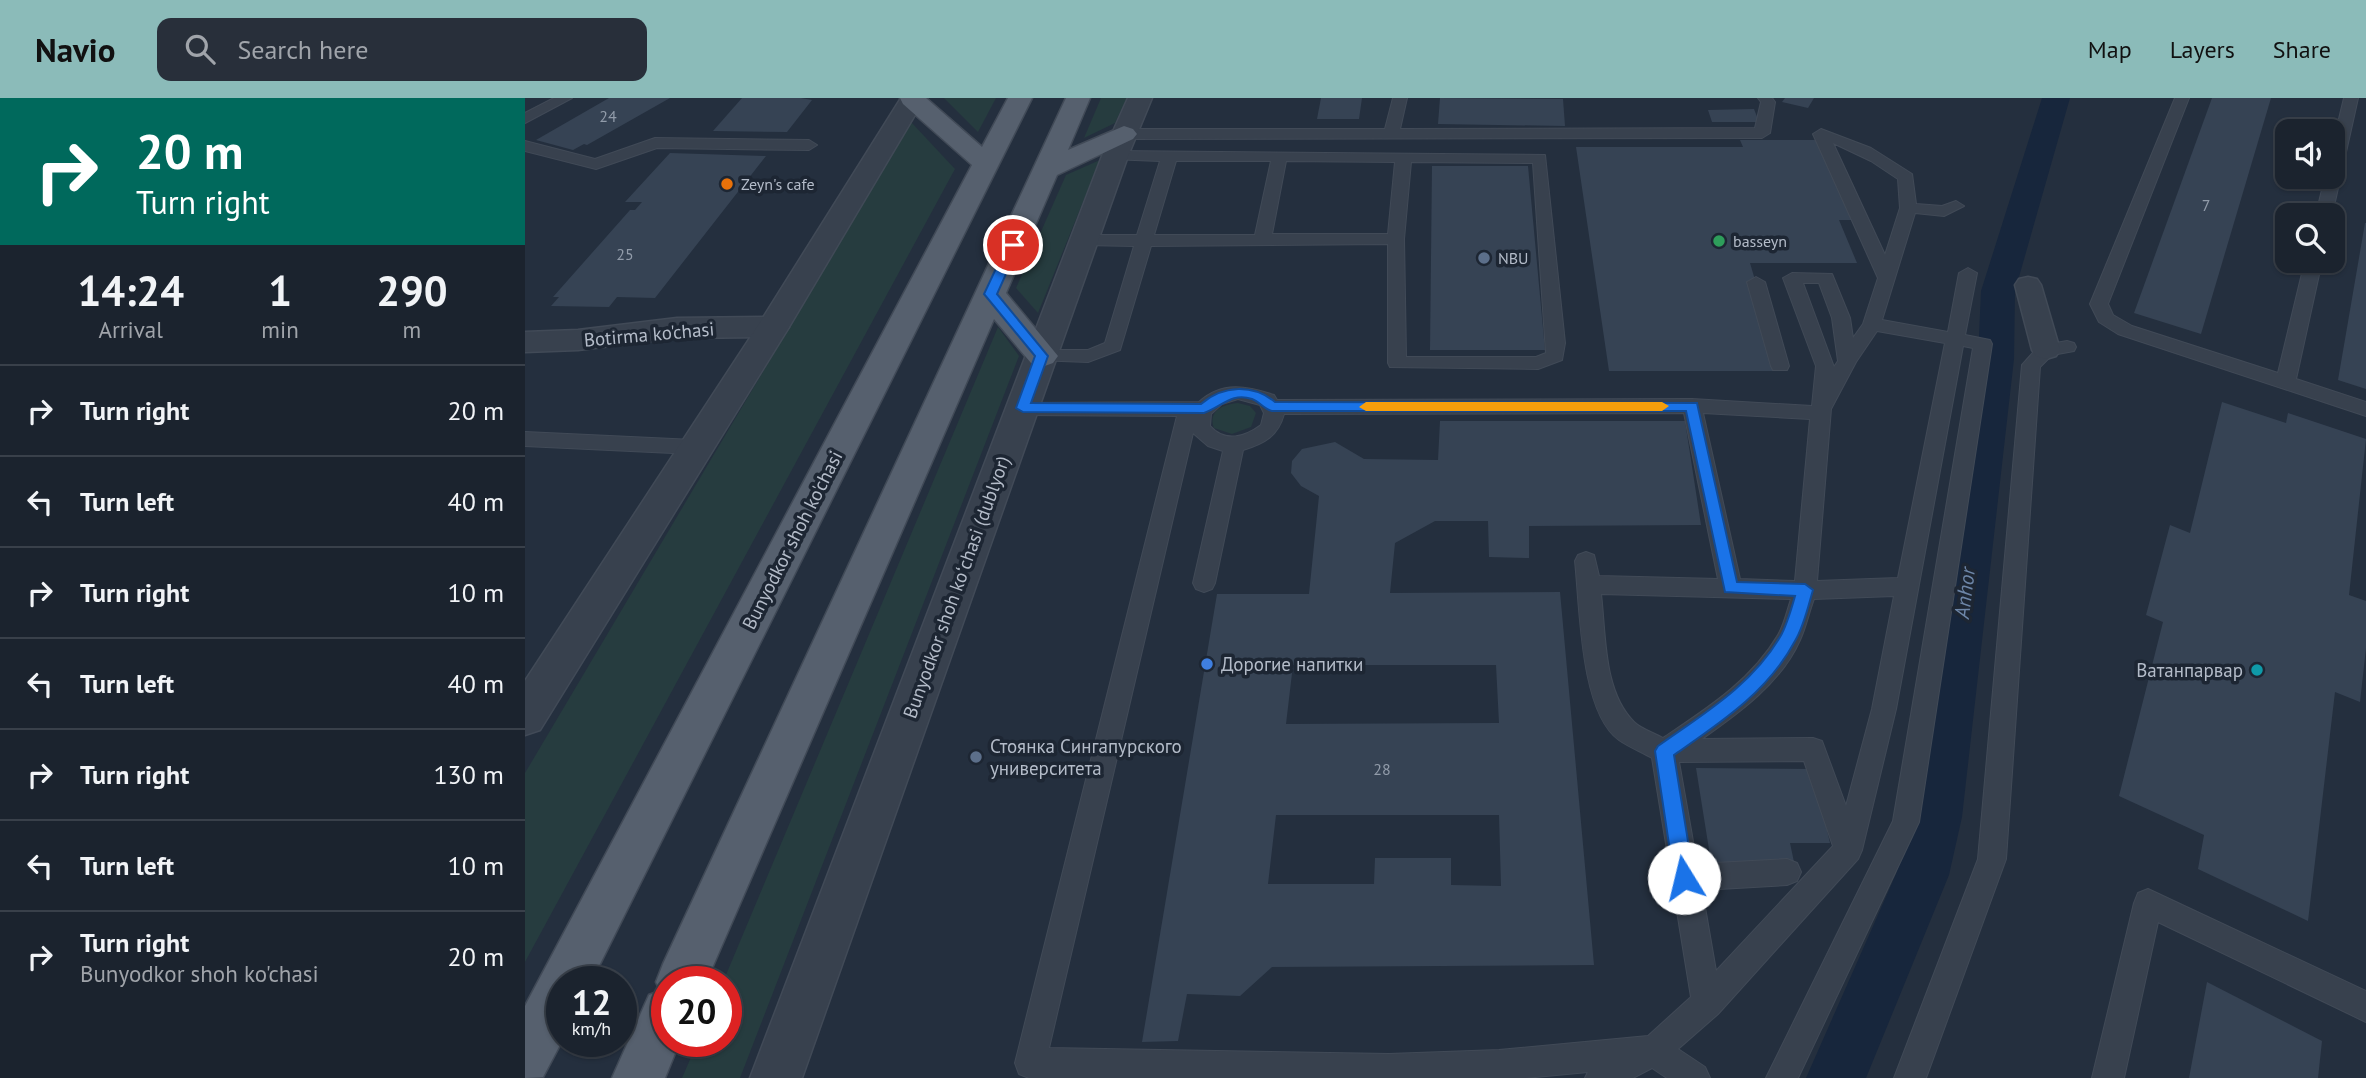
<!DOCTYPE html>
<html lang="en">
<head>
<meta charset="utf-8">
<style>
  body { margin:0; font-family:"PT Sans",sans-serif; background:#282f3a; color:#f1f3f6; height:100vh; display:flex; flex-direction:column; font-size:26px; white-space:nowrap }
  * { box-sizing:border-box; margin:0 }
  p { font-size:23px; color:#a0a4aa }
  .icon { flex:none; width:38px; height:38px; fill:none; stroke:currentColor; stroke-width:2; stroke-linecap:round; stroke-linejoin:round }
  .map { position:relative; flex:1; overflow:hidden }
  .side { display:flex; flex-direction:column; background:#1b232e; width:525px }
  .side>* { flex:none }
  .hud { background:#00695c; color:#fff; overflow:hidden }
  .controls { position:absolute; left:1750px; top:21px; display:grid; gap:14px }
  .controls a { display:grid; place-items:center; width:70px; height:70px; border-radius:14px; background:#1b232e; box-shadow:0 2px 5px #0004,0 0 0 2px #39404a; font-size:35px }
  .speed { position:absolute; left:21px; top:868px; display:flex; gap:14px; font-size:35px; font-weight:700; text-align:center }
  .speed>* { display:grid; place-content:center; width:91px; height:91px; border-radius:50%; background:#1b232e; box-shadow:0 2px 5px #0004,0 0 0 2px #39404a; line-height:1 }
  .speed small { font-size:18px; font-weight:400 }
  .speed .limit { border:10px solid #d22; background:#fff; color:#111 }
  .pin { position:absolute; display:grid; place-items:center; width:60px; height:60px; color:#fff; margin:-30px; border:4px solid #fff; border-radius:50%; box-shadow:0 2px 7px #0007 }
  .me { position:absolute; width:77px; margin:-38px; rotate:351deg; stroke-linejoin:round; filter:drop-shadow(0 0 5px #0008) }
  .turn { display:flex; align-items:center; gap:24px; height:147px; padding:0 21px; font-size:32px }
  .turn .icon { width:91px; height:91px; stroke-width:2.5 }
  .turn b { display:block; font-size:49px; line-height:60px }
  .eta { display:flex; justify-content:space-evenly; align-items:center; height:119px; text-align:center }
  .eta b { font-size:42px; font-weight:700; line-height:49px }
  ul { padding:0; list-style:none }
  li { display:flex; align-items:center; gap:21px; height:91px; padding:0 21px; border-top:2px solid #39404a }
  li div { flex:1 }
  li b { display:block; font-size:26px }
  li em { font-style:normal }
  header { display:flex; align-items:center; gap:42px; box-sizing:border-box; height:98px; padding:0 35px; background:#8bbbb9; color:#111 }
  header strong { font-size:33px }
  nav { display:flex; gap:38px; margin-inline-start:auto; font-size:24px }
  .search { width:490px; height:63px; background:#282f3a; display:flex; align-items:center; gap:18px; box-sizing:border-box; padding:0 24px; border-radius:14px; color:#a0a4aa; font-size:26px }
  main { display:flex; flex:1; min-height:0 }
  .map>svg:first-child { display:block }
</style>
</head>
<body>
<header>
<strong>Navio</strong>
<div class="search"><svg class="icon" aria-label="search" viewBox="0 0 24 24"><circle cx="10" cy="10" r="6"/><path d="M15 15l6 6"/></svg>Search here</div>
<nav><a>Map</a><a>Layers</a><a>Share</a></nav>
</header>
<main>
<section class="side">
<div class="hud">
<div class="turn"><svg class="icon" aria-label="right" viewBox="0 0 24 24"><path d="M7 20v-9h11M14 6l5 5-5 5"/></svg><div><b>20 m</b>Turn right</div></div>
</div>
<div class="eta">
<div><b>14:24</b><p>Arrival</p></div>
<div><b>1</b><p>min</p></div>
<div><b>290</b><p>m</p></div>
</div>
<ul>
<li><svg class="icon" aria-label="right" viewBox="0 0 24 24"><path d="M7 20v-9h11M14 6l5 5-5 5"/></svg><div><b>Turn right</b></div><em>20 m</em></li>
<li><svg class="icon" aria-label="left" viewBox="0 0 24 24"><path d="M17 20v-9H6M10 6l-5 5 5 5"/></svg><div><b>Turn left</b></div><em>40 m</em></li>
<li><svg class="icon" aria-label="right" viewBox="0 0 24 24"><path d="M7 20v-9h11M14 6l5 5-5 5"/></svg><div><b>Turn right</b></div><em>10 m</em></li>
<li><svg class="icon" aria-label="left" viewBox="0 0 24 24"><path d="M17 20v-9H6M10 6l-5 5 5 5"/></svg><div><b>Turn left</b></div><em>40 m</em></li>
<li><svg class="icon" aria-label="right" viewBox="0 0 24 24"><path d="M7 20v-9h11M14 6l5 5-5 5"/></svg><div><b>Turn right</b></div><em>130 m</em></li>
<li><svg class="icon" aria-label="left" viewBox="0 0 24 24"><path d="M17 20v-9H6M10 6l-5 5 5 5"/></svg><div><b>Turn left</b></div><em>10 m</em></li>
<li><svg class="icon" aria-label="right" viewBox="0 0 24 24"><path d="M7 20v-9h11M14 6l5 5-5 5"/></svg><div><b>Turn right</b><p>Bunyodkor shoh ko'chasi</p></div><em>20 m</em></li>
</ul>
</section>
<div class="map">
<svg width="1841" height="980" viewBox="0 0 1841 980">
  <rect width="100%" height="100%" fill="#242f3e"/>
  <g fill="#263c3f">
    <polygon points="419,0 471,0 453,34"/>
    <polygon points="576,0 602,0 590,25 559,40"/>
    <polygon points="386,24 430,71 0,864 0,675"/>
    <polygon points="575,62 513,215 491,190 541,77"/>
    <polygon points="473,229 494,258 215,980 157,980 173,943 201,943 201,884 198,884"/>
    <path d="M 713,305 L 725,308 L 731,315 L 726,329 L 707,336 L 689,330 C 682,313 699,306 713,305 Z"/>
  </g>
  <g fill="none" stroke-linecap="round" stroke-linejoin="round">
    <polygon fill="#17263c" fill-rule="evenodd" points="1517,0 1545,0 1490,193 1489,261 1437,719 1424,777 1341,980 1281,980 1371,776 1385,719 1453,261 1456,193"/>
  </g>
  <g fill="#364354" fill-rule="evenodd">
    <polygon points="84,0 145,0 62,47 59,46 48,52 11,42"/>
    <polygon points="217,0 276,0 287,2 262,34 188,33"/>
    <polygon points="796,0 837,0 834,21 792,21"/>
    <polygon points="915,0 1038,1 1040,28 913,26"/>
    <polygon points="1260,0 1289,0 1283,10 1257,4"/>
    <polygon points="1687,0 1746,0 1676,236 1609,215"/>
    <polygon points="1229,11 1234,24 1187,24 1183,12"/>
    <polygon points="1215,42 1300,42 1334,122 1314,122 1332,165 1225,165 1257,273 1084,273 1051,49 1218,49"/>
    <polygon points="145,55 241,58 130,200 92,199 84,209 26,208 34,199 28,199 105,112 110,112 117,104 100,104"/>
    <polygon points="907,68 1003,68 1020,252 905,252"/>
    <polygon points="1840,125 1841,125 1841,291 1813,282"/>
    <polygon points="1697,304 1761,325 1763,315 1841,341 1824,497 1841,503 1841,550 1835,604 1810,594 1783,823 1673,771 1679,737 1594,698 1638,524 1621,517 1645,427 1665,435"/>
    <path d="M 915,323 L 1160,323 L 1176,427 L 1004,428 L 1004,460 L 964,459 L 963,423 L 910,423 L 870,445 L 865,495 L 1035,494 L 1069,867 L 747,869 L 715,898 L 662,896 L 653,943 L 617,944 L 692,496 L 784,496 L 794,398 L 776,388 L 766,375 L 767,363 L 777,351 L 810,344 L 839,361 L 913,362 ZM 768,567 L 971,567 L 974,625 L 761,626 ZM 751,717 L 974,717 L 976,788 L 926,787 L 926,760 L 850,760 L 849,786 L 743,786 Z"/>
    <polygon points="1171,670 1288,671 1305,745 1265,745 1269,764 1186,764"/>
    <polygon points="1682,884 1797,943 1793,980 1664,980"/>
  </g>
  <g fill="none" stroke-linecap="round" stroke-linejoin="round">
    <g stroke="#414a57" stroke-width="2">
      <g id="service">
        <polygon points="29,0 47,0 0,25 0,15"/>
        <polygon points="868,0 882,0 875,31 1230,30 1236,4 1233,0 1247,0 1250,4 1245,35 1237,40 599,41 591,36 599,31 860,31"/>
        <polygon points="1650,0 1664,0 1583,206 1588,217 1607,228 1753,275 1780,163 1797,163 1771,281 1841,304 1841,318 1593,236 1574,224 1565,206"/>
        <polygon points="1819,0 1833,0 1807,117 1791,117 1800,79 1808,79 1808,46"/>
        <path d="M 1296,31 L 1346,50 L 1387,76 L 1391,106 L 1417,108 L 1431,103 L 1439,108 L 1419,118 L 1390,115 L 1357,222 L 1423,234 L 1434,175 L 1443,170 L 1452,175 L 1440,237 L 1465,242 L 1467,246 L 1394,724 L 1273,980 L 1241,980 L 1368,723 L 1448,250 L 1438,248 L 1371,611 L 1337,752 L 1333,761 L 1193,916 L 1153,951 L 1180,969 L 1185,980 L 1142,980 L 1127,970 L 1108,980 L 1060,980 L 1063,974 L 1000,980 L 504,980 L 494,976 L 490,965 L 652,318 L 498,317 L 491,315 L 488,310 L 491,305 L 674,304 C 697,283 722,288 749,297 L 752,302 L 1167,301 L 1287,308 L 1291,268 L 1258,180 L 1267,175 L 1307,176 L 1325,220 L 1328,240 L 1338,226 L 1353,180 L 1288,36 ZM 1308,45 L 1346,63 L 1373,81 L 1375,110 L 1360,157 ZM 1278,185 L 1294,185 L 1307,220 L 1313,263 L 1309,269 ZM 1352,233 L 1420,245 L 1373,480 L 1292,483 L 1306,311 L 1331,264 ZM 713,301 L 735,307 L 739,315 L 736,327 C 720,339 700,345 685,328 L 686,316 L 697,306 ZM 1159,315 L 1193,481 L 1074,478 L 1069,457 L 1061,454 L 1053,457 L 1050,463 C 1055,508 1055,614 1094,642 C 1104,649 1117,654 1127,660 L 1166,899 L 1123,938 L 974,952 L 864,956 L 524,950 L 668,335 L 683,348 L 698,353 L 668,485 L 671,491 L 679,494 L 687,491 L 690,485 L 718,352 C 740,345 753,338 759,316 ZM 1178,315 L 1285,321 L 1270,483 L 1215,481 ZM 1076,496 L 1266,501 C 1262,513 1259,527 1253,537 C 1226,583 1181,611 1138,640 C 1129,635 1116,631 1109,624 C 1078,593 1081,537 1076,496 ZM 1369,498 L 1347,611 L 1321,708 L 1297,643 L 1288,640 L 1177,641 C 1214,615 1256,585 1275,542 C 1281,529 1284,514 1289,501 ZM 1279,663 L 1308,748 L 1191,873 L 1177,792 L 1262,787 L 1272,783 L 1276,774 L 1272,765 L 1262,761 L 1172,766 L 1154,664 Z"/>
        <polygon points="130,40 284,42 292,47 284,52 132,50 71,71 0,53 0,43 70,61"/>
        <path d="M 590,53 L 1020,57 L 1040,245 L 1037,262 L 1013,271 L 865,269 L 863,265 L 863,146 L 626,148 L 595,252 L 563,264 L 510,262 L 508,258 L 510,254 L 517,252 L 563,252 L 580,245 L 609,148 L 559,147 L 551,142 L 559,137 L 612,137 L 635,63 L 585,61 L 582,58 ZM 651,63 L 746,63 L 730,137 L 629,137 ZM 761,63 L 870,64 L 863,136 L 747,136 ZM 886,64 L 1008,65 L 1021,255 L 1011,259 L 881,259 L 879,141 Z"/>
        <polygon points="1231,179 1240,184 1264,268 1262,272 1248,272 1246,268 1222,184"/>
        <polygon points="1542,243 1549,245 1551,249 1549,253 1527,257 1515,269 1481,761 1401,980 1369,980 1453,761 1497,267 1514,248"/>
        <polygon points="0,334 169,342 176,344 179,349 176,354 169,356 0,348"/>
        <polygon points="1623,791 1841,893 1841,924 1633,824 1599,980 1567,980 1609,805 1613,795"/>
      </g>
    </g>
    <g stroke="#414a57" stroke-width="3">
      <polygon id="pedestrian" points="1503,179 1512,181 1516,187 1535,252 1531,258 1521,261 1511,258 1507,252 1490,187 1494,181"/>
    </g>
    <g stroke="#414a57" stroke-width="3">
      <polygon id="minor" points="248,219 259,222 264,229 259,236 248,239 152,240 53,252 0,254 0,234 53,232 152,220"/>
    </g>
    <g stroke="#414a57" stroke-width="3">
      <g id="tertiary">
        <polygon points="376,0 400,0 264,229 15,632 0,637 0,583 234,226"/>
        <polygon points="603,0 627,0 603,58 277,980 225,980 577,58"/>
      </g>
    </g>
    <g stroke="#414a57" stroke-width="3">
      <g id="primary">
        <polygon points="375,0 401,0 457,49 483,0 507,0 66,884 37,884 37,943 18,979 0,980 0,908 447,67 378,6"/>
        <polygon points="541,0 565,0 543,52 599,28 608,31 612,36 608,41 532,77 481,195 533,258 528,265 517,269 506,265 469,221 181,884 142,884 142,943 155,943 140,980 87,980 124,897 135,893 131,884 138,866"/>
      </g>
    </g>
    <use href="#service" fill="#38414e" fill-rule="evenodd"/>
    <use href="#pedestrian" fill="#38414e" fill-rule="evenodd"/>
    <use href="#minor" fill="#38414e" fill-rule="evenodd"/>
    <use href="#tertiary" fill="#38414e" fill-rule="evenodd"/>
    <use href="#primary" fill="#56606e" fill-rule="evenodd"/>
  </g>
  <path fill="#1a73e8" stroke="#114b97" stroke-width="2" d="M 488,143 L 494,147 L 472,196 L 523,258 L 506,305 L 676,306 C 698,287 728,286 750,304 L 1172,305 L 1212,484 L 1280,486 L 1288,492 C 1283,509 1279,528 1270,543 C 1243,594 1195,625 1149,657 L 1169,780 L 1166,787 L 1159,789 L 1152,787 L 1149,780 L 1130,653 L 1133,648 C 1178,616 1226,588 1255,539 C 1262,527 1266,512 1270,498 L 1200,494 L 1161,313 L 747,313 C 739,311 735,304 727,301 C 706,294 697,309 679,315 L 498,314 L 491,310 L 510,258 L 459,196 L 482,147 Z"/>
  <polygon fill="#f59e0b" points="841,304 1137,304 1144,308 1137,313 841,313 834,309"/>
  <circle fill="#e8710a" stroke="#1d2633" stroke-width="2.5" cx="202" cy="86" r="7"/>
  <circle fill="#2e9e5b" stroke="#1d2633" stroke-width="2.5" cx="1194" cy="143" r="7"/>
  <g fill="#5c6f8a" stroke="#1d2633" stroke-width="2.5">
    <circle cx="959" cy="160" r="7"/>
    <circle cx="451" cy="659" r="7"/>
  </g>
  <circle fill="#3f7fe0" stroke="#1d2633" stroke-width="2.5" cx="682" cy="566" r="7"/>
  <circle fill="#0f9aa8" stroke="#1d2633" stroke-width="2.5" cx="1732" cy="572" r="7"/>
  <g text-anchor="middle" stroke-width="7" stroke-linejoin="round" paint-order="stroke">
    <g font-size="16" fill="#929caa">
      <text x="83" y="24">24</text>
      <text x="1681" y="113">7</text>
      <text x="100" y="162">25</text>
      <text x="857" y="677">28</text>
    </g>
    <g font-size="16" fill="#b4bcc9" stroke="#1d2633" text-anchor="start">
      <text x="216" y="92">Zeyn's cafe</text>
      <text x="1208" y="149">basseyn</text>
      <text x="973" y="166">NBU</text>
    </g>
    <g font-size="19" fill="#b4bcc9" stroke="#1d2633">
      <text transform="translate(124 236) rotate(-5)" y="7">Botirma ko'chasi</text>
      <text transform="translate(267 442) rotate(-63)" y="7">Bunyodkor shoh ko'chasi</text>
      <text transform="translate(431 489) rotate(-70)" y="7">Bunyodkor shoh koʻchasi (dublyor)</text>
    </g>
    <g font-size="19" fill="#b4bcc9" stroke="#1d2633" text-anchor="start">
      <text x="696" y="573">Дорогие напитки</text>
      <text x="1718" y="579" text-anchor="end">Ватанпарвар</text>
      <text x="465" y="655">Стоянка Сингапурского<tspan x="465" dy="22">университета</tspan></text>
    </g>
    <g font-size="21" font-style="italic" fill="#6d86a8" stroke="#1d2633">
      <text transform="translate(1440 495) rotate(-83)" y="7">Anhor</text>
    </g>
  </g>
</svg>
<div class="controls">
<a><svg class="icon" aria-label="sound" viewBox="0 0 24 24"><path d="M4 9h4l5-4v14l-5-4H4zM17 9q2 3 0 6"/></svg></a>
<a><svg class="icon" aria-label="search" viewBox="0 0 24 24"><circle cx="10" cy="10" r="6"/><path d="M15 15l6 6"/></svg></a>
</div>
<div class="speed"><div>12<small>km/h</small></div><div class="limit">20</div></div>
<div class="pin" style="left:488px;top:147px;background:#d93025"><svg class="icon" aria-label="arrive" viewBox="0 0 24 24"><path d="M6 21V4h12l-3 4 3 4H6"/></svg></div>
<svg class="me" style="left:1159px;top:780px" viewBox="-20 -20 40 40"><circle r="19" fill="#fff"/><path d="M0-13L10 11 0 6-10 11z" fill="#1a73e8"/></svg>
</div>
</main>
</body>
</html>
